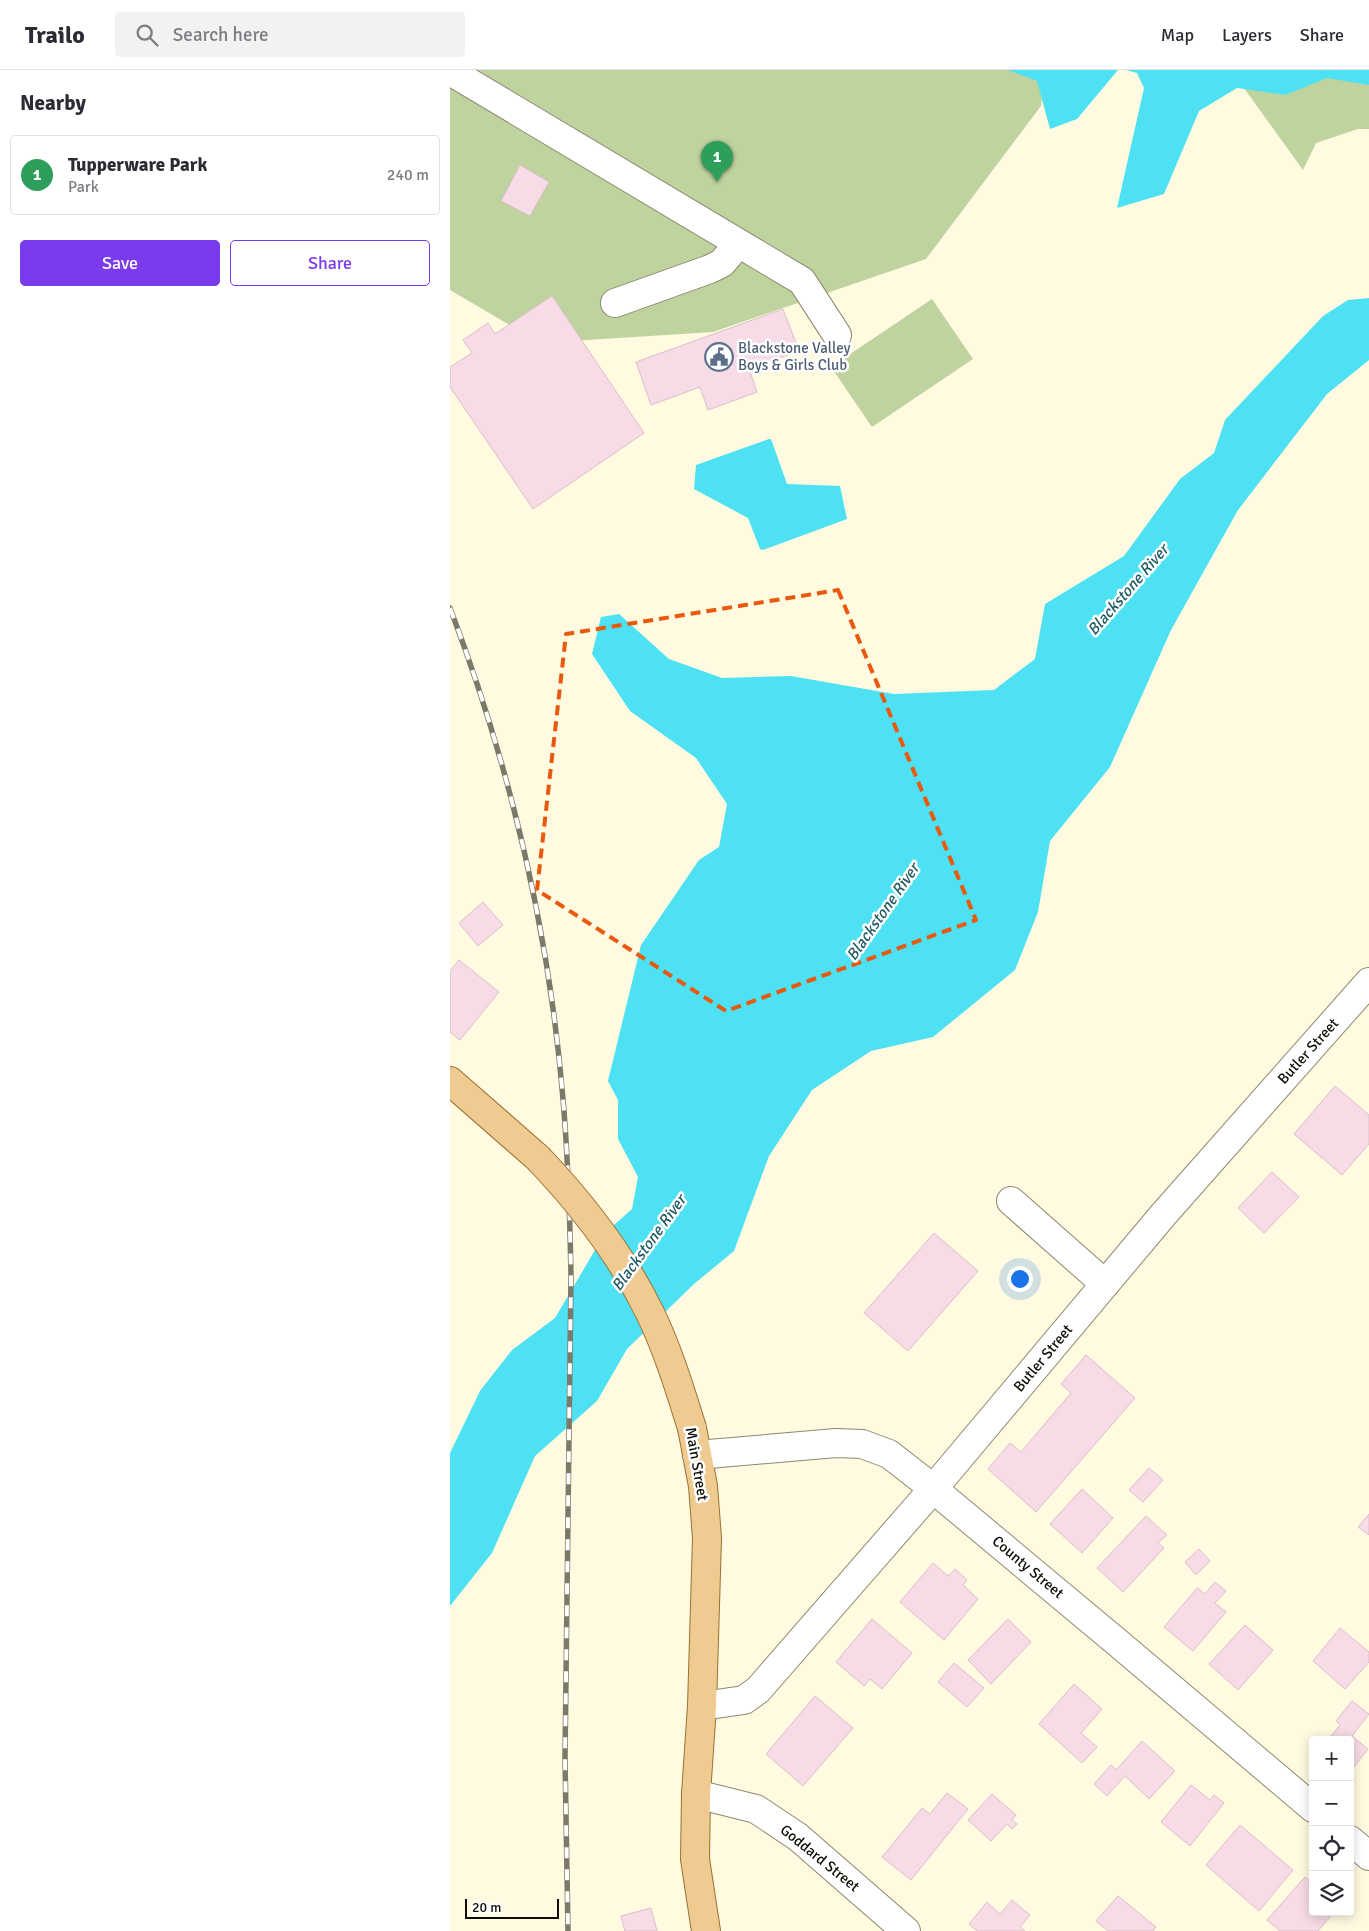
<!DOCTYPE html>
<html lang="en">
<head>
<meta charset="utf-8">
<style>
  body { margin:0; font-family:Signika,sans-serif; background:#f2f2f3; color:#2b2b33 }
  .controls { position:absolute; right:15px; bottom:15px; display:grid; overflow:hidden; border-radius:5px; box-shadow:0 2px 12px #0003 }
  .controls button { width:45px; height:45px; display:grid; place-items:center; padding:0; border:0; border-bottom:1px solid #e1e1e2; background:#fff; color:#2b2b33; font:25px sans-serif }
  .scale { position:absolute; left:15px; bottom:12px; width:94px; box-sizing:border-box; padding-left:5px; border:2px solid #0d0c04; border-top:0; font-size:14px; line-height:18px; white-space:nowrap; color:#0d0c04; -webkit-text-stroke:4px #fff; paint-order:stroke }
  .you { position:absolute; left:569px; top:1208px; width:18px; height:18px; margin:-12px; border:4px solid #fff; border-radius:50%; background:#1a73e8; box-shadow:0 0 0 8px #1a73e833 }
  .badge { display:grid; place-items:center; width:32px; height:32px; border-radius:50%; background:#7c3aed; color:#fff; font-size:16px; font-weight:700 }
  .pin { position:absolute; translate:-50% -41px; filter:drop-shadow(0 1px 2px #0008) }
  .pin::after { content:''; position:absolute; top:26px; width:18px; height:15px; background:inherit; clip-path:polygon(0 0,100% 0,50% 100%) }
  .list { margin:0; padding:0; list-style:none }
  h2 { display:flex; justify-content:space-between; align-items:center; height:65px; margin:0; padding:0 20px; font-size:21px }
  h2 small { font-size:16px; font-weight:400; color:#7c7c81 }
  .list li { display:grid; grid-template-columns:32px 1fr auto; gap:15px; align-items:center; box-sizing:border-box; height:80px; margin:0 10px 10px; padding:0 10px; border:1px solid #e1e1e2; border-radius:5px }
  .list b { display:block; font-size:19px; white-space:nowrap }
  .list p { margin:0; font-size:16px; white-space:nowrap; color:#7c7c81 }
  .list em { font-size:16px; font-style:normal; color:#7c7c81 }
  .actions { display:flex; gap:10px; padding:15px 20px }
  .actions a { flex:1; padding:11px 0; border:1px solid #7c3aed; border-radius:5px; text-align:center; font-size:18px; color:#7c3aed }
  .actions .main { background:#7c3aed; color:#fff }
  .icon { flex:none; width:28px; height:28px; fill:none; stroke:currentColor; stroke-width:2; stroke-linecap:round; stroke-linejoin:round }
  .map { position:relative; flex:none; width:919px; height:1861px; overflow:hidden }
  header { display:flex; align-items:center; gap:30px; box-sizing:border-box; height:70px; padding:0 25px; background:#fff; border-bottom:1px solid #e1e1e2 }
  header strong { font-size:24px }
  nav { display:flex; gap:28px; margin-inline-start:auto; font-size:18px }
  .search { width:350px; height:45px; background:#f2f2f3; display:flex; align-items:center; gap:12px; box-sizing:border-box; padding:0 18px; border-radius:5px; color:#7c7c81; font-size:19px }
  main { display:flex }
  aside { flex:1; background:#fff }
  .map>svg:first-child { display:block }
  .green { fill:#bfd39e }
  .water { fill:#4ee1f3 }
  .building { fill:#f7dbe7; stroke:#dabfcb }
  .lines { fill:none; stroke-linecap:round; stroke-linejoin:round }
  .minor-casing { stroke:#8d8870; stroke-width:30 }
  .major-casing { stroke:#997131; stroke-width:30 }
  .minor { stroke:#fff; stroke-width:28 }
  .major { stroke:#efcb92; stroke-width:28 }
  .rail-casing { stroke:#7b7968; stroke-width:5.5 }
  .rail { stroke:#fff; stroke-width:4; stroke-dasharray:11; stroke-linecap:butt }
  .major-bridge-casing { stroke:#997131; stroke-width:30; stroke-linecap:butt }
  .major-bridge { stroke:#efcb92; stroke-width:28 }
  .marked { fill:none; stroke:#e8590c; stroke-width:4; stroke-dasharray:10 6; stroke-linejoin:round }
  .labels { text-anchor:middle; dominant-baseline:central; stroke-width:5; stroke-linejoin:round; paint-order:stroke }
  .service-label { font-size:15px; fill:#4e5e75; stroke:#fff; text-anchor:start }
  .street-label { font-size:15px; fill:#0d0c04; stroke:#fff }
  .water-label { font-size:16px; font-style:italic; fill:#1e5a62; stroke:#fff }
</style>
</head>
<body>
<header>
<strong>Trailo</strong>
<div class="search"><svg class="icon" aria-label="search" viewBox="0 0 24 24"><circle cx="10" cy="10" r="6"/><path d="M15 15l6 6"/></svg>Search here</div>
<nav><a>Map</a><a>Layers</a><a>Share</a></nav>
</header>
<main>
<aside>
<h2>Nearby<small></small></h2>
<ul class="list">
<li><span class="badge" style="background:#2e9e5b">1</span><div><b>Tupperware Park</b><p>Park</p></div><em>240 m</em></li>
</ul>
<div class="actions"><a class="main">Save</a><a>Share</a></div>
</aside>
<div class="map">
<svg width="919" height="1861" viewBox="0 0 919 1861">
  <rect width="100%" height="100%" fill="#fffae0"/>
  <g class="green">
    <polygon points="0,0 595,0 591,36 476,189 263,262 90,273 0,220"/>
    <polygon points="781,0 919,0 919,59 908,59 866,73 853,100"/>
    <polygon points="482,229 523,289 422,357 381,297"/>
  </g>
  <g class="water">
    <polygon points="558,0 668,0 627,49 600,59 587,11"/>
    <polygon points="676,0 919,0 919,15 877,8 835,25 787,18 749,41 714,124 667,138 694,18 687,3"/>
    <polygon points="919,228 919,290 877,324 788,440 721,560 660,697 600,771 588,842 565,900 483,967 421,981 362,1020 319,1086 284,1181 244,1214 177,1279 147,1331 85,1386 42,1483 0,1536 0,1383 30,1321 62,1280 105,1248 155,1163 182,1139 188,1107 168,1069 168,1030 158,1011 191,875 249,790 269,777 277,734 246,688 180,641 142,584 151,547 169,544 219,589 272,608 341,606 444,624 544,620 585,589 595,534 674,486 730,409 764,383 775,350 873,246 898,230"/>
    <polygon points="319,369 321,369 337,414 390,416 397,449 313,480 310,479 298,448 244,419 246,395"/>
  </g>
  <g class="building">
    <polygon points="70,95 99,112 80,146 51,131"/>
    <polygon points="102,226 194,363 83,439 0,317 0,297 22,283 13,270 38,253 45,264"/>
    <polygon points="333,239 349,281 299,299 307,322 258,340 250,317 201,335 186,292"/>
    <polygon points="33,832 53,855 28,876 9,853"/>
    <polygon points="9,890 49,922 10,970 0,962 0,901"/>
    <polygon points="885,1016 919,1045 919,1074 892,1105 844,1064"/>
    <polygon points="822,1102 849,1127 814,1163 788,1138"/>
    <polygon points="484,1163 528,1201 458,1281 414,1243"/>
    <polygon points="636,1285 685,1328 586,1442 538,1399 560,1373 571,1382 621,1323 611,1314"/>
    <polygon points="699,1398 713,1410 693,1432 679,1420"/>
    <polygon points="632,1419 663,1448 632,1483 600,1454"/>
    <polygon points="919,1444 919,1465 908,1457"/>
    <polygon points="696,1446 717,1465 708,1473 714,1478 673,1522 647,1498"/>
    <polygon points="749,1479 760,1491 746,1505 735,1492"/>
    <polygon points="483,1493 498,1506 505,1499 517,1510 513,1515 528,1529 494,1570 450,1532"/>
    <polygon points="765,1512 776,1521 765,1533 776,1542 743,1581 714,1557 747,1518 755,1524"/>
    <polygon points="422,1549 462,1583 432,1619 420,1609 414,1616 386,1592"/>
    <polygon points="558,1549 581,1572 541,1614 518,1590"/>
    <polygon points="795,1555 823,1580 788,1620 759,1594"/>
    <polygon points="890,1558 919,1582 919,1592 895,1619 863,1591"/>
    <polygon points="504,1593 534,1618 517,1637 488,1612"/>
    <polygon points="624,1614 652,1639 631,1663 647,1677 632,1693 589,1654"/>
    <polygon points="365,1626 403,1658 353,1716 316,1684"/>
    <polygon points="902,1631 919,1644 902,1666 918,1679 900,1702 900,1670 878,1670 890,1655 886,1651"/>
    <polygon points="692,1671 725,1701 699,1729 675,1706 657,1726 644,1714 661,1695 666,1700"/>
    <polygon points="741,1715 760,1730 764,1725 774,1733 740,1776 711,1752"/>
    <polygon points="497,1723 518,1739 461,1810 432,1787 472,1738 480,1744"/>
    <polygon points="542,1724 566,1745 562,1750 567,1754 562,1759 557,1754 541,1771 518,1750"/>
    <polygon points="790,1755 843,1800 809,1841 756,1795"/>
    <polygon points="855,1807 863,1813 863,1842 884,1842 868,1861 830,1861 817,1850"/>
    <polygon points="668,1826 706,1857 703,1861 658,1861 646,1851"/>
    <polygon points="562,1830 580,1845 570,1857 575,1861 527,1861 519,1854 537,1832 550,1844"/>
    <polygon points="201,1838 207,1861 175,1861 171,1846"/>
  </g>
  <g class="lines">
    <defs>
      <g id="minor">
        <polyline points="0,1 352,211 387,265"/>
        <polyline points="165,233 260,199 272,193 288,174"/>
        <polyline points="561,1131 655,1214"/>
        <polyline points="247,1385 386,1373 412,1374 439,1384 475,1412 668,1573 863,1738"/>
        <polyline points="252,1636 294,1630 308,1620 483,1419 713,1145 919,912"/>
        <polyline points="246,1724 306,1739 348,1767 456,1861"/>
        <polyline points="900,1770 919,1786"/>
      </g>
      <g id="major">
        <polyline points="0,1011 88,1088"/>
        <polyline points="242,1358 253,1416 257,1468 252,1636 246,1724 245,1789 256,1861"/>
      </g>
    </defs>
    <use href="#minor" class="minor-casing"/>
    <use href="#major" class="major-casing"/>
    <use href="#minor" class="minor"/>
    <use href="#major" class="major"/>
    <defs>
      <path id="rail" d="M0 538C60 696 99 861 113 1029 118 1088 120 1148 121 1207L115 1688 118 1861"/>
    </defs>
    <use href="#rail" class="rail-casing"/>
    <use href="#rail" class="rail"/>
    <defs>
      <path id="major-bridge" d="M88 1088C132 1134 172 1186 200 1243 218 1280 230 1320 242 1358"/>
    </defs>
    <use href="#major-bridge" class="major-bridge-casing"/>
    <use href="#major-bridge" class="major-bridge"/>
  </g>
  <path class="marked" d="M388 520 526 850 276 941 87 820 116 564Z"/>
  <defs>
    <symbol id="civic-ring" viewBox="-11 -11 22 22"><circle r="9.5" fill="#fff" stroke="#5c6f8a" stroke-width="1.5"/><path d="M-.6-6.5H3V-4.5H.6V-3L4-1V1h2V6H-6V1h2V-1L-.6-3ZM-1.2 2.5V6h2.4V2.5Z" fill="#5c6f8a"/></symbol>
  </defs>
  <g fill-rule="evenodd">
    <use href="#civic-ring" x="253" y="271" width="32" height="32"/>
  </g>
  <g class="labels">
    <g class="service-label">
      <text x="288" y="278">Blackstone Valley<tspan x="288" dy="17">Boys &amp; Girls Club</tspan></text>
    </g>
    <g class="street-label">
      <text transform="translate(858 981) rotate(-48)">Butler Street</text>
      <text transform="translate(593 1288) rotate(-50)">Butler Street</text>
      <text transform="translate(247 1394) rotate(80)">Main Street</text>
      <text transform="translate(578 1497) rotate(40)">County Street</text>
      <text transform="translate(370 1788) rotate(39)">Goddard Street</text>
    </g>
    <g class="water-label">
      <text transform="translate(678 520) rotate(-49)">Blackstone River</text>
      <text transform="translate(433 842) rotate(-55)">Blackstone River</text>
      <text transform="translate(199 1173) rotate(-54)">Blackstone River</text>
    </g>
  </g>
</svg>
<div class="controls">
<button>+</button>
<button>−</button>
<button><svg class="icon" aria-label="locate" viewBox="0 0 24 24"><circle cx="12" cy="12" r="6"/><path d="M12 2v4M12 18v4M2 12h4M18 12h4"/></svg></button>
<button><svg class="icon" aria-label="layers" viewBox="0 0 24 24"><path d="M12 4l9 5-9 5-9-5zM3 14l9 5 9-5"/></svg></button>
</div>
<div class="scale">20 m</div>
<div class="you"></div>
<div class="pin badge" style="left:267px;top:112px;background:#2e9e5b">1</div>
</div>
</main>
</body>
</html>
